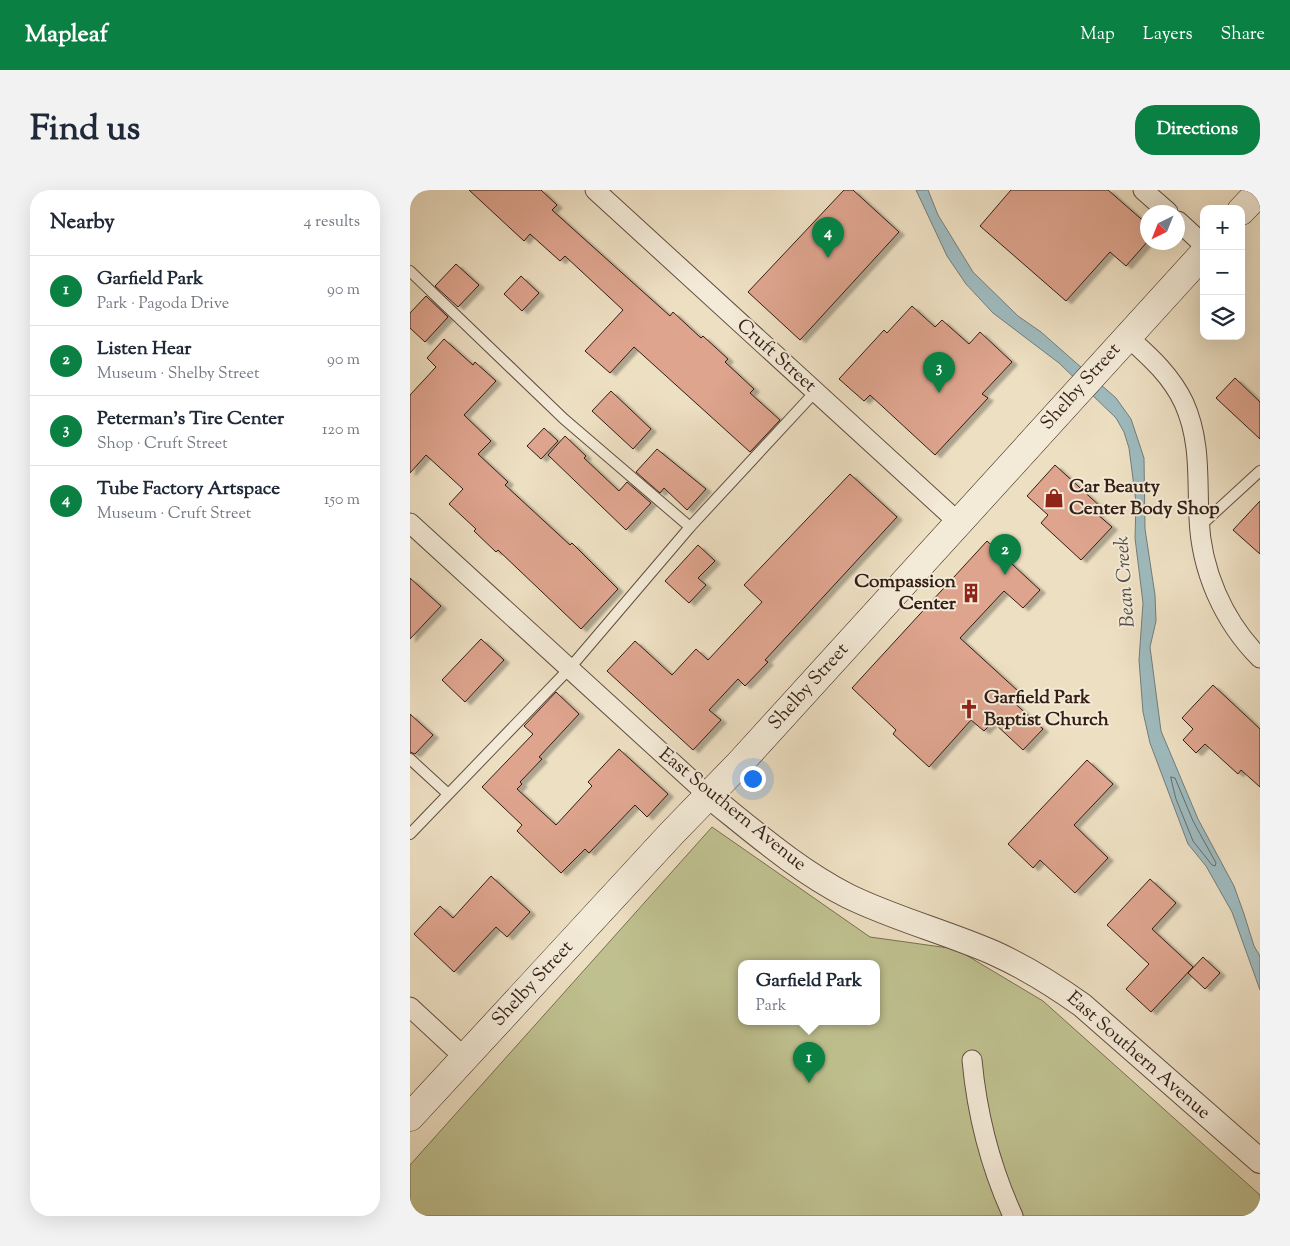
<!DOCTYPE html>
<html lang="en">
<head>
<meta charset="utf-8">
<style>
  body { margin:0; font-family:"Sorts Mill Goudy",serif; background:#f2f2f3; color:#1f2937 }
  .controls { position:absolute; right:15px; top:15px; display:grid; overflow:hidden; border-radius:10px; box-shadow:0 5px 20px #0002 }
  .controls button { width:45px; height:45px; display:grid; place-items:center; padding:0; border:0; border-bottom:1px solid #e0e1e3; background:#fff; color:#1f2937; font:25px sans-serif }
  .compass { position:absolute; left:730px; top:15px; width:45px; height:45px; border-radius:50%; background:#fff; box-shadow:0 5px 20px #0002; rotate:223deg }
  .you { position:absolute; left:342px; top:588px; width:18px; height:18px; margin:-12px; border:4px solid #fff; border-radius:50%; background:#1a73e8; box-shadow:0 0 0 8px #1a73e833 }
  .badge { display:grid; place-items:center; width:32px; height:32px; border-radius:50%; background:#0b8043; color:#fff; font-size:16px; font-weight:700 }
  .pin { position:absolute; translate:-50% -41px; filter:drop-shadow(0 1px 2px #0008) }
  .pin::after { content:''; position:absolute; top:26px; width:18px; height:15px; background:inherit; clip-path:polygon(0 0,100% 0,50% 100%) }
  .popup { position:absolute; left:328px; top:770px; width:142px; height:65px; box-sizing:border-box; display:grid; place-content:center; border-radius:10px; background:#fff; filter:drop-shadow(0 1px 4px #0005); font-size:16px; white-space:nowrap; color:#747a83 }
  .popup b { font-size:19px; color:#1f2937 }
  .popup::after { content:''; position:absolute; left:50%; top:100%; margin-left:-10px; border:10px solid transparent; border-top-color:#fff }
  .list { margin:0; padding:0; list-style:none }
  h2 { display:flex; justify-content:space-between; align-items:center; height:65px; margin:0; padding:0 20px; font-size:21px }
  h2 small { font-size:16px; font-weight:400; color:#747a83 }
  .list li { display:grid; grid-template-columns:32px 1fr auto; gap:15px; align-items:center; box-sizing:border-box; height:70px; padding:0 20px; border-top:1px solid #e0e1e3 }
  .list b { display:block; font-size:19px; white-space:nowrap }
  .list p { margin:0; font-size:16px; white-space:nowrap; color:#747a83 }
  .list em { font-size:16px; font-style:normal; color:#747a83 }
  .icon { flex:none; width:28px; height:28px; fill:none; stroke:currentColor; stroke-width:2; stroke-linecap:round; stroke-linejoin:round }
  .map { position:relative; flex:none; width:850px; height:1026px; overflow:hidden; border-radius:20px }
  header { display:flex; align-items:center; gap:30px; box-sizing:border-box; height:70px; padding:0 25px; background:#0b8043; color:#fff }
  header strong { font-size:24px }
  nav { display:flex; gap:28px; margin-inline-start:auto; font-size:18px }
  .intro { display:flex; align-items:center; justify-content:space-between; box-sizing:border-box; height:120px; padding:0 30px }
  h1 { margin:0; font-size:35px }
  .button { padding:12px 22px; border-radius:20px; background:#0b8043; color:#fff; font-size:18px; font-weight:700 }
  main { display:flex; gap:30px; padding:0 30px }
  aside { flex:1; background:#fff; border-radius:20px; box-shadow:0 5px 20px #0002 }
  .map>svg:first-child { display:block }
  .green { fill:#bfc08f; stroke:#796f52; fill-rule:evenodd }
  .water { fill:#9ebabe; stroke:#737c7b }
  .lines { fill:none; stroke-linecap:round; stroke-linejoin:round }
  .shore { stroke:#686c6a; stroke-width:1 }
  .building { fill:#dea48e; stroke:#331e16; filter:url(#shadow) }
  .service-casing { stroke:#624e41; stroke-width:12 }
  .minor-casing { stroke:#624e41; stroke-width:21 }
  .tertiary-casing { stroke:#624e41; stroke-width:26 }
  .secondary-casing { stroke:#331e16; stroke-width:29 }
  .service { stroke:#f3ead7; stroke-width:10 }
  .minor { stroke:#f3ead7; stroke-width:19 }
  .tertiary { stroke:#f3ead7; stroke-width:24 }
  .secondary { stroke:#f3ead7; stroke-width:28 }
  .labels { text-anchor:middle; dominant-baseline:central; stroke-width:4; stroke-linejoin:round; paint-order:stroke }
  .street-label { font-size:19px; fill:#331e16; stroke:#f3ead7 }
  .poi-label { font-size:19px; font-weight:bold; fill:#331e16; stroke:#f3ead7; text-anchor:start }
  .water-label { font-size:20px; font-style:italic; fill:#534d48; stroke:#f3ead7 }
</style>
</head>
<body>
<header>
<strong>Mapleaf</strong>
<nav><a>Map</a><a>Layers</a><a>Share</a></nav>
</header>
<div class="intro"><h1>Find us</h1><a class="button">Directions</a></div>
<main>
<aside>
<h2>Nearby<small>4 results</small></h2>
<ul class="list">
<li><span class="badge">1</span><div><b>Garfield Park</b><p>Park · Pagoda Drive</p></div><em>90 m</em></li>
<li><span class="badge">2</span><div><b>Listen Hear</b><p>Museum · Shelby Street</p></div><em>90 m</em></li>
<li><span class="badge">3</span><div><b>Peterman's Tire Center</b><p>Shop · Cruft Street</p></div><em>120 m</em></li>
<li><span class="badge">4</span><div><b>Tube Factory Artspace</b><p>Museum · Cruft Street</p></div><em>150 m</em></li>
</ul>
</aside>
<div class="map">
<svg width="850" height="1026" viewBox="0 0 850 1026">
  <defs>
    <filter id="shadow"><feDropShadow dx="5.5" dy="3" stdDeviation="1" flood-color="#0004"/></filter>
  </defs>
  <rect width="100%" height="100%" fill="#eddfc2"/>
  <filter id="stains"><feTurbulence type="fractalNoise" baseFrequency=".004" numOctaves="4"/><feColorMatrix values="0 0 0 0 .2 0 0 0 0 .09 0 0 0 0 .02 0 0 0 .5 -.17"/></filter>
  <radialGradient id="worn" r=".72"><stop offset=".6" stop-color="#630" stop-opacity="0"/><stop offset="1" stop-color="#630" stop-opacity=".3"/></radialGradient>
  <path class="green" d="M302 637 460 747 546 759 633 811 850 1005V1026H0V975ZM332 774H466V832H332Z"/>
  <polygon class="water" points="506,0 518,0 528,25 563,82 608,126 631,142 706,208 721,229 734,268 735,339 745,405 746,431 740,457 751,541 788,629 824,696 834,724 844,756 850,766 850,800 822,722 796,676 778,654 740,553 733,522 729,470 733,413 725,348 726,312 719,258 714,242 706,228 649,173 583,123 556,94 537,66"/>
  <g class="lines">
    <polygon class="shore" points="761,587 765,588 783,631 806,673 805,676 802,675 783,651 766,609"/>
  </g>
  <g class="building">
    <polygon points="59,0 131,0 147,15 142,20 231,100 260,126 263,122 291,148 293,146 318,169 315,172 344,199 340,203 370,230 340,262 224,157 200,183 175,161 213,120 155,66 150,71 120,44 114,51"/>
    <polygon points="434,0 443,0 489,42 390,150 338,102"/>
    <polygon points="601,0 698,0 738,35 738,51 716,76 700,62 656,111 570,36"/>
    <polygon points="46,74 69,95 48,117 25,96"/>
    <polygon points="111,86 129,103 112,121 94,104"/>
    <polygon points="16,106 38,127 15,152 0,138 0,123"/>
    <polygon points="502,116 525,137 532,130 559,154 570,142 602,172 572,204 578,208 525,265 460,205 454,211 429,189 474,140 477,143"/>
    <polygon points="34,149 63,175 65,172 86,191 54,225 81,251 68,264 98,292 95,295 160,355 162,353 208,399 171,439 88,360 86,362 64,341 66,339 39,314 53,299 16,265 0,283 0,205 26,177 17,168"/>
    <polygon points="825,188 850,212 850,249 806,208"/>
    <polygon points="201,201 241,239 223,259 182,221"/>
    <polygon points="134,238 148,251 131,269 117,256"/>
    <polygon points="155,246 176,266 174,268 209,301 217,292 241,313 216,340 138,265"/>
    <polygon points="247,259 296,299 277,320 254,298 250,303 226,282"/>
    <polygon points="645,275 692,318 687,324 702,337 671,370 631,333 638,325 617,306"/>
    <polygon points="440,284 487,327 355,470 358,472 335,496 328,489 299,520 311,530 283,560 197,481 225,451 262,485 286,459 298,470 352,412 334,395"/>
    <polygon points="850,311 850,364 823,340"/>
    <polygon points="577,351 630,400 613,418 594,401 550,448 608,501 600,509 633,539 613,560 583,532 574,541 561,530 519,577 483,544 486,540 442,498"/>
    <polygon points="288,355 305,371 288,388 296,395 279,413 255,391"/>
    <polygon points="0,388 31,416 0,449"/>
    <polygon points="71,449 94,470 55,512 32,490"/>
    <polygon points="803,495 850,539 850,597 831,580 828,584 795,554 786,563 773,550 783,539 772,528"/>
    <polygon points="146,502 169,524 129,567 132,569 110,592 112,594 107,599 146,635 182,596 178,592 209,559 258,604 237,627 225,615 179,663 175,659 151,683 107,641 112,635 72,597 123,544 114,536"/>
    <polygon points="0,524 23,545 5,564 0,562"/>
    <polygon points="677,570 703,594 664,635 698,668 665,703 630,670 623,678 598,654"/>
    <polygon points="81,686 120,722 97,747 86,737 44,782 4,744 30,716 43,728"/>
    <polygon points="740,689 766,713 742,739 783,777 741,822 716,799 739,774 697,735"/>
    <polygon points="793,767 810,783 795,799 778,783"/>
  </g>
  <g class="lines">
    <defs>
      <g id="service">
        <polyline points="0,81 154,229 280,337"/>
        <polyline points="789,337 850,281"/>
        <polyline points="0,569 37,603"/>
        <polyline points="0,644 159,479 280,337 405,202"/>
      </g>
      <g id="minor">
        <polyline points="185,0 548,332"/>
        <polyline points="733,0 758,22"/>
        <polyline points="768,31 794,55"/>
        <path d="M718 147C739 166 761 185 774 213 791 251 787 288 789 328 791 380 813 431 850 468"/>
        <polyline points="0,333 299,606"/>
        <polyline points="0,817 55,868"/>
        <path d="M562 870C567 924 580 976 603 1026"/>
      </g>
      <path id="tertiary" d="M299 606C343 641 387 680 438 706 485 729 536 742 584 763 615 777 644 795 672 815L850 971"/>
      <g id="secondary">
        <polyline points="831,21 850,1"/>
        <polyline points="0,927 262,643 330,573 794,63"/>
      </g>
    </defs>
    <use href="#service" class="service-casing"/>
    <use href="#minor" class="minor-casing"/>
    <use href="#tertiary" class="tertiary-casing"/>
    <use href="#secondary" class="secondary-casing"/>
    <use href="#service" class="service"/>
    <use href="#minor" class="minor"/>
    <use href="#tertiary" class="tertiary"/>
    <use href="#secondary" class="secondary"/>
  </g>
  <defs>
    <symbol id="shop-bare" viewBox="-9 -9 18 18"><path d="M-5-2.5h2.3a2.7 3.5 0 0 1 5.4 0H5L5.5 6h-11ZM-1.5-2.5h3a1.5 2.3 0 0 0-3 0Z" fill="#8f2418" stroke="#f3ead7" stroke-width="2.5" paint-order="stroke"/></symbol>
    <symbol id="building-bare" viewBox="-9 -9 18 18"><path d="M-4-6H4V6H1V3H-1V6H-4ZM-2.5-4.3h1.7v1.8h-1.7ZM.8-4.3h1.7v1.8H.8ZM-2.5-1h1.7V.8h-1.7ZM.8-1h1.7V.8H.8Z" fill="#8f2418" stroke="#f3ead7" stroke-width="2.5" paint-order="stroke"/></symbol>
    <symbol id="church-bare" viewBox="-9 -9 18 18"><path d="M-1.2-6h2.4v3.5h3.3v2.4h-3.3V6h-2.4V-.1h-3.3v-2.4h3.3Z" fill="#8f2418" stroke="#f3ead7" stroke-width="2.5" paint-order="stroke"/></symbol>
  </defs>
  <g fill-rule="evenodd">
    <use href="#shop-bare" x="630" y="294" width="28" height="28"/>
    <use href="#building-bare" x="547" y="389" width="28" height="28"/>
    <use href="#church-bare" x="545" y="505" width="28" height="28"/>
  </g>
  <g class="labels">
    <g class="street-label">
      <text transform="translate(366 166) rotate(42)">Cruft Street</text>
      <text transform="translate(671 197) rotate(-48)">Shelby Street</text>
      <text transform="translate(399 497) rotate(-48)">Shelby Street</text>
      <text transform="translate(322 620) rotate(39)">East Southern Avenue</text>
      <text transform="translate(123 794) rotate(-47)">Shelby Street</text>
      <text transform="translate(728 866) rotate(41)">East Southern Avenue</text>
    </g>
    <g class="poi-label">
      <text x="659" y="297">Car Beauty<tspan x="659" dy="22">Center Body Shop</tspan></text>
      <text x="546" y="392" text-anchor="end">Compassion<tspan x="546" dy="22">Center</tspan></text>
      <text x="574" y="508">Garfield Park<tspan x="574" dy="22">Baptist Church</tspan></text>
    </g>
    <g class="water-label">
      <text transform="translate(716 392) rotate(-94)">Bean Creek</text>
    </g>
  </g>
  <rect width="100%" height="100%" filter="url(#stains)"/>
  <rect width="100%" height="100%" fill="url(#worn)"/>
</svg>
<div class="controls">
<button>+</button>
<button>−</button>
<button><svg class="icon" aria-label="layers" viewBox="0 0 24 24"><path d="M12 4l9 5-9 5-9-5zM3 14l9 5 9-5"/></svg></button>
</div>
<svg class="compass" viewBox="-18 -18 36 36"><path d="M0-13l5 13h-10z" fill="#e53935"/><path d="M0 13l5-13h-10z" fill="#747a83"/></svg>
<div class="you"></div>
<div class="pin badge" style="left:399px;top:893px">1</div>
<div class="popup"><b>Garfield Park</b>Park</div>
<div class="pin badge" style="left:595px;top:385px">2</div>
<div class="pin badge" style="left:529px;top:203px">3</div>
<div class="pin badge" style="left:418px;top:68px">4</div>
</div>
</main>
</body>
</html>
